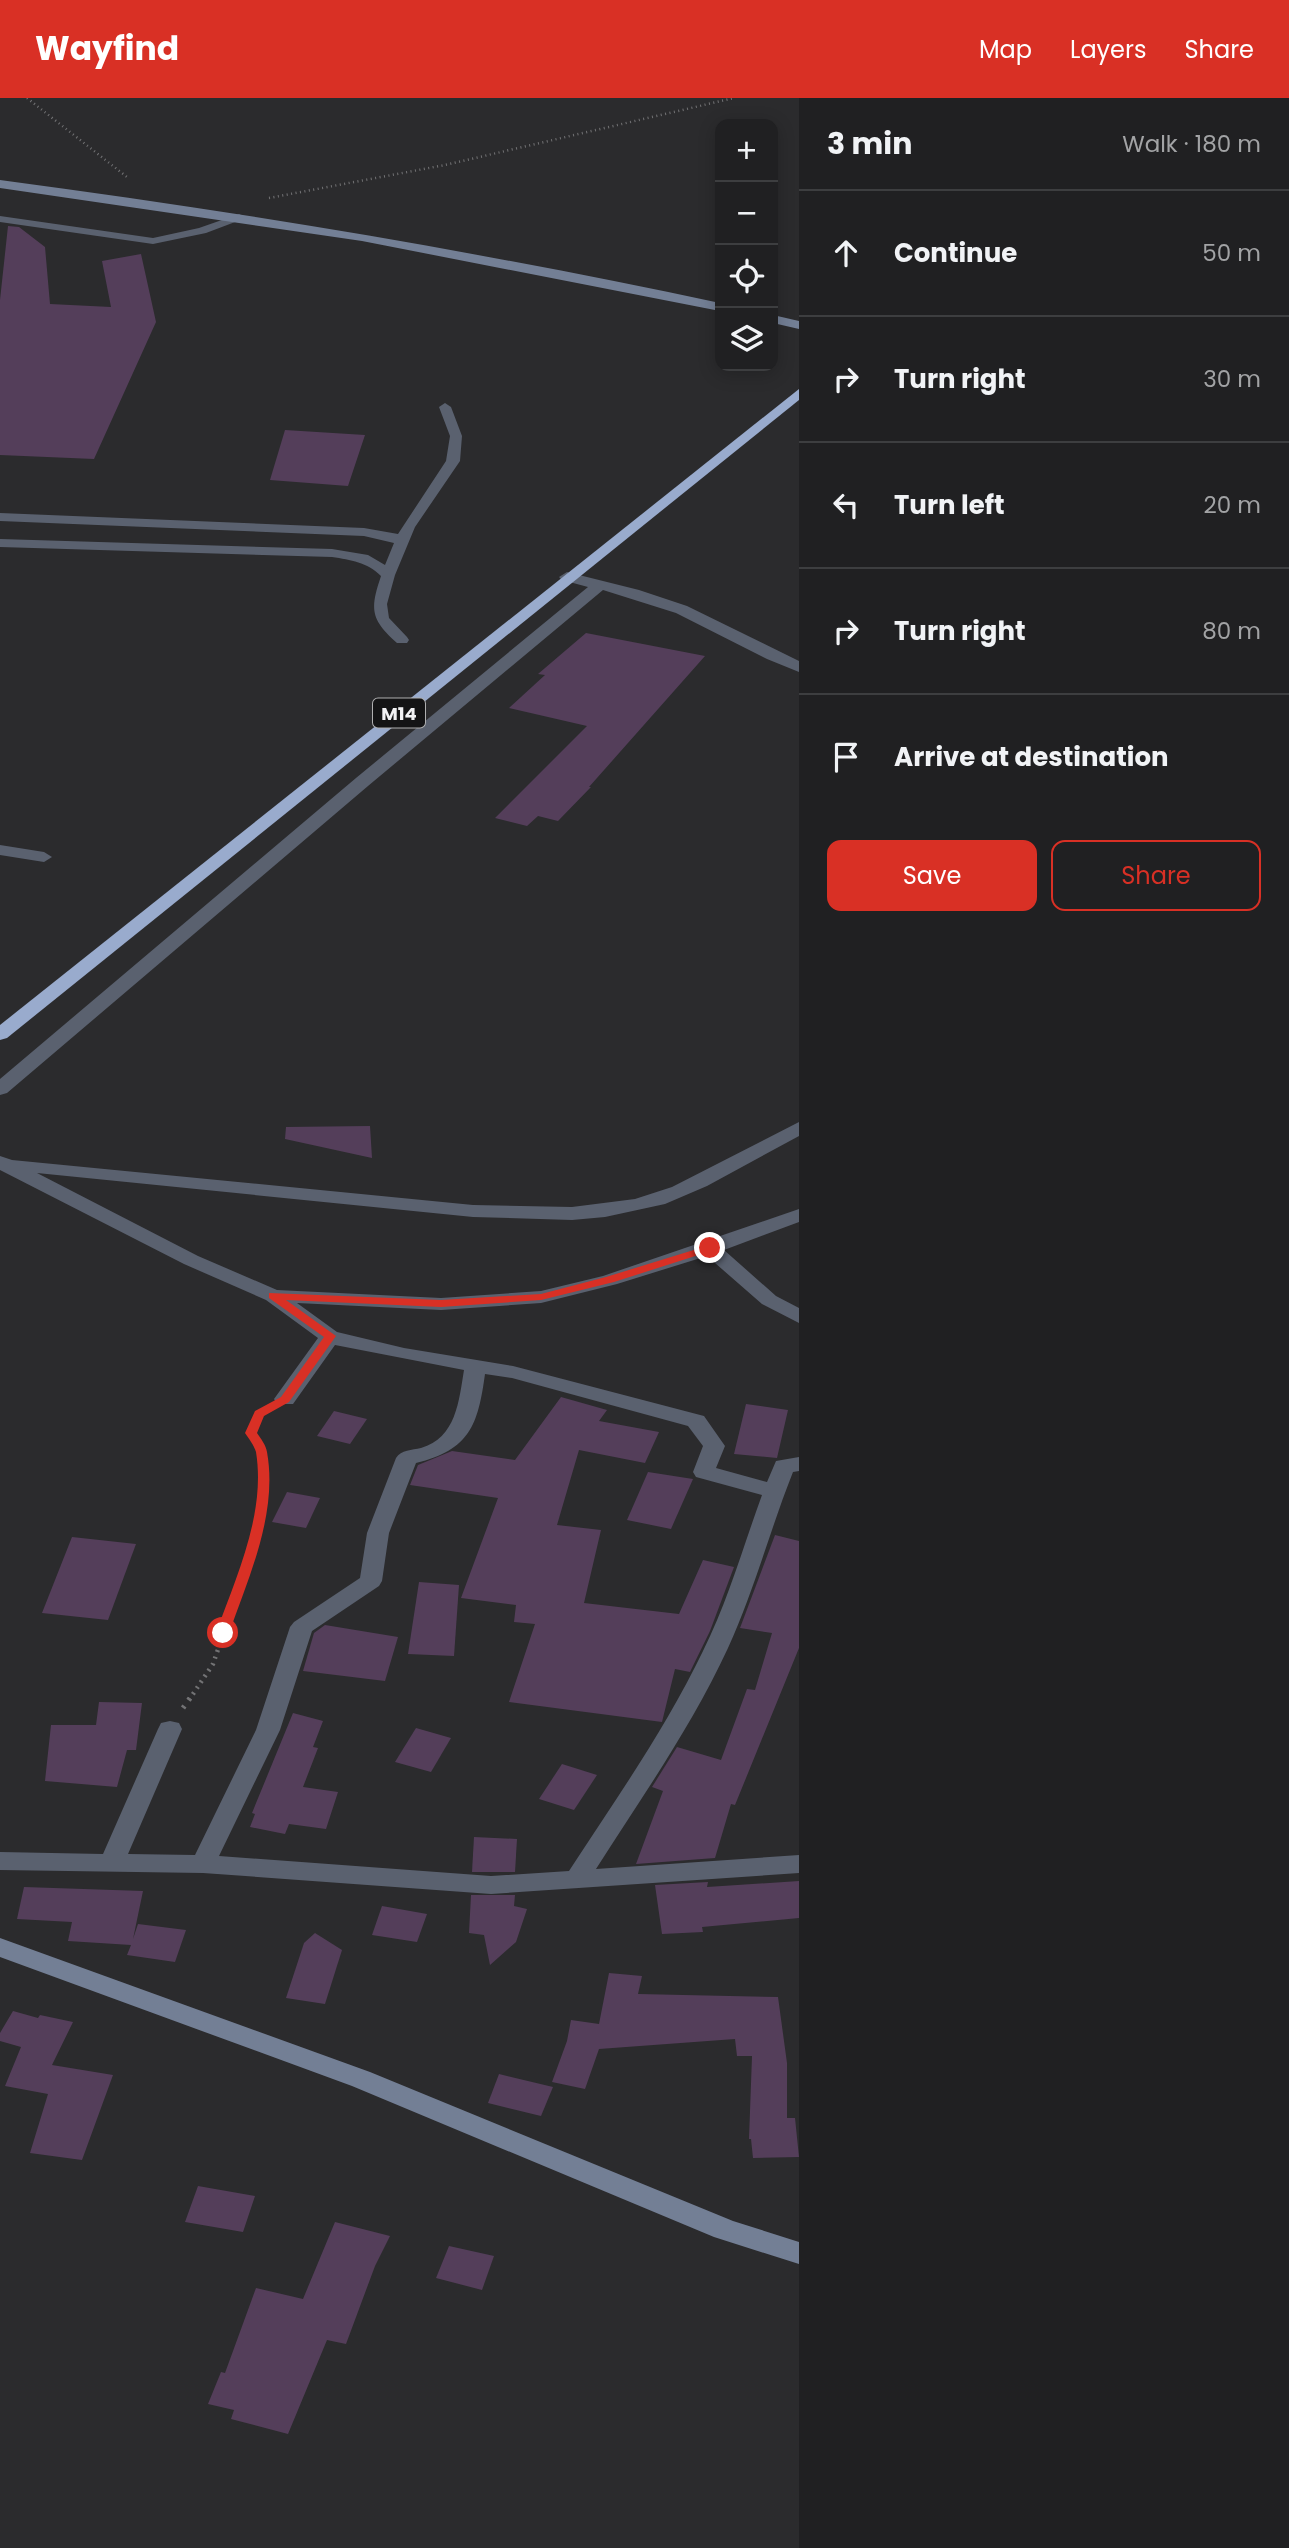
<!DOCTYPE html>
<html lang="en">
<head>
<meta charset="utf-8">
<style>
  body { margin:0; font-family:Poppins,sans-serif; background:#28282a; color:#f1f3f6 }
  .controls { position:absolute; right:21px; top:21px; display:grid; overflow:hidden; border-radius:14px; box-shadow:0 4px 18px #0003 }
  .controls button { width:63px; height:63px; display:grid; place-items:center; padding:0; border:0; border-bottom:2px solid #3d3e40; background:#202022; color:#f1f3f6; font:35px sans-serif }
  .stop { position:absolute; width:21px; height:21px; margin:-16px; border:5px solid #d93025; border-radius:50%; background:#fff }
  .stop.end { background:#d93025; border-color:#fff; box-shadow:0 2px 7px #0008 }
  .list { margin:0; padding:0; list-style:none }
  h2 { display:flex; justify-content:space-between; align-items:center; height:91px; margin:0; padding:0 28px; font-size:30px }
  h2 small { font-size:23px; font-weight:400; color:#a2a3a5 }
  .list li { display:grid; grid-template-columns:46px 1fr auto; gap:21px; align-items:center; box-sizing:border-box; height:126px; padding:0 28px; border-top:2px solid #3d3e40 }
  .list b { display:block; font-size:26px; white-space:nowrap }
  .list em { font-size:23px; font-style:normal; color:#a2a3a5 }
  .actions { display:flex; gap:14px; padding:21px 28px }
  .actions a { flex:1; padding:16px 0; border:2px solid #d93025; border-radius:14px; text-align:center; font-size:24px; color:#d93025 }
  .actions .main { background:#d93025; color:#fff }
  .icon { flex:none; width:38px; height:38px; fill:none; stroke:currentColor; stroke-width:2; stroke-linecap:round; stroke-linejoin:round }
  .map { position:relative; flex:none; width:799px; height:2450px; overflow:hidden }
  header { display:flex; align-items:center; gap:42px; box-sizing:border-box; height:98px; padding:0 35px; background:#d93025; color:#fff }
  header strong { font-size:33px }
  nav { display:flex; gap:38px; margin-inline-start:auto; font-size:24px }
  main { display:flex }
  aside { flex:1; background:#202022 }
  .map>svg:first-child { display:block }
  .building { fill:#543e5a }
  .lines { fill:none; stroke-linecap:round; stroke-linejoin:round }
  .path-far2 { stroke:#737375; stroke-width:2.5; stroke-dasharray:1 3.5; stroke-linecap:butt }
  .path-far1 { stroke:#737375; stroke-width:4.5; stroke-dasharray:2 5; stroke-linecap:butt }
  .path { stroke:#737375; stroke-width:5; stroke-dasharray:2.5 7; stroke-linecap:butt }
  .lane { fill:#5a616f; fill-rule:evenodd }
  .street { fill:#5a616f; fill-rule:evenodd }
  .secondary { fill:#737f95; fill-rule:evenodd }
  .highway { fill:#99abcd; fill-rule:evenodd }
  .route { fill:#d93025 }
  .labels { text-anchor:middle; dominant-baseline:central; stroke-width:7; stroke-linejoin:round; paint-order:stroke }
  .shield { fill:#141415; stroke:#afafb0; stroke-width:2 }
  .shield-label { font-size:18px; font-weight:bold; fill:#f1f1f3 }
</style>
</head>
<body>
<header>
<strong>Wayfind</strong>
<nav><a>Map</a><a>Layers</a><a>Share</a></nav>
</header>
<main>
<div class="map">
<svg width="799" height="2450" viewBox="0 0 799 2450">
  <rect width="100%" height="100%" fill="#2b2b2d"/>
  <g class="building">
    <polygon points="8,128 19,129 45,149 50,206 111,209 102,163 141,156 156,224 94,361 0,357 0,202"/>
    <polygon points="285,332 365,337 348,388 270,382"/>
    <polygon points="586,535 705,558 589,689 591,689 558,723 538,718 527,728 495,720 587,628 509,610 545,577 538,576"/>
    <polygon points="370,1028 372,1060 285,1041 286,1029"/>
    <polygon points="561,1299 607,1312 599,1323 659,1334 645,1365 579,1352 557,1427 601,1432 584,1505 679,1516 703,1462 734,1469 710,1533 690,1574 675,1571 662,1624 509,1604 535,1526 514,1524 516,1507 461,1500 498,1400 410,1387 418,1367 452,1353 515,1362"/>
    <polygon points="746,1306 788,1312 777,1360 734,1356"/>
    <polygon points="334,1313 367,1321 350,1346 317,1338"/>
    <polygon points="648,1374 693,1381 671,1431 627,1422"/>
    <polygon points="287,1394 320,1400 306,1430 272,1424"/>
    <polygon points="775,1437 799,1443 799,1550 735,1707 731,1706 715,1760 636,1766 663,1693 652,1689 677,1649 721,1662 747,1591 755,1592 772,1535 740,1530"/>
    <polygon points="72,1439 136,1446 108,1522 42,1515"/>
    <polygon points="419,1484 459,1487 454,1558 408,1556"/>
    <polygon points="325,1527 398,1539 385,1583 303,1573 314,1535"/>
    <polygon points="99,1604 142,1605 136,1652 127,1652 117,1689 45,1683 51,1627 96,1627"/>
    <polygon points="293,1615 323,1623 313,1649 318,1650 303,1689 338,1694 326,1731 289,1726 285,1736 250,1729 255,1716 252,1715"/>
    <polygon points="416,1630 451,1640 431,1674 395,1664"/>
    <polygon points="562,1666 597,1677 574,1712 539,1701"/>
    <polygon points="474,1739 517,1741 515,1774 472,1774"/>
    <polygon points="799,1783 799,1820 702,1829 703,1834 662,1836 655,1787 708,1784 707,1789"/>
    <polygon points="24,1789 143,1793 133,1841 138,1826 186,1832 175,1864 127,1857 131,1847 68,1843 72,1824 17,1821"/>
    <polygon points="471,1797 515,1797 514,1808 527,1811 516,1844 490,1867 484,1837 469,1835"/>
    <polygon points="382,1808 427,1816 417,1844 372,1837"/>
    <polygon points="315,1835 342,1852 325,1906 286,1900 304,1845"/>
    <polygon points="609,1875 642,1878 638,1896 778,1899 787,1965 787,2020 795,2020 799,2059 753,2060 751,2041 749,2041 752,1958 737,1958 735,1941 599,1951 585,1991 552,1984 567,1943 571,1922 599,1926"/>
    <polygon points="13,1913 38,1920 40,1917 73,1924 52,1967 113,1977 82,2062 30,2055 48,1996 5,1988 21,1949 0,1943 0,1935"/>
    <polygon points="499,1976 553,1989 541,2018 488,2005"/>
    <polygon points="198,2088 255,2098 243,2134 185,2124"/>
    <polygon points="335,2124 390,2138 375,2168 346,2246 327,2242 288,2336 231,2321 234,2312 208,2306 221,2274 225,2275 256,2190 303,2201"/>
    <polygon points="449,2148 494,2158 482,2192 436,2180"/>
  </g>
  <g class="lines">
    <g class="path-far2">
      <polyline points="27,0 127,79"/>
      <polyline points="269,100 445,67 734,0"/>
    </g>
    <polyline class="path-far1" points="189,1602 213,1566 253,1450 262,1398 261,1352 251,1335 260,1315"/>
    <polyline class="path" points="183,1610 190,1600"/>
    <g class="lane">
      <polygon points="239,116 245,119 243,121 206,135 153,146 0,124 0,118 153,140 199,130"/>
      <path d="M445 305 451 309 462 338 460 363 415 429 395 477 387 506 389 520 407 539 409 542 407 545H397C370 521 370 511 381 478 367 464 351 462 332 459L0 449V441L332 451 368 457 385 467 394 445 364 438 0 423V415L364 430 398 436 446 363 450 338 439 309Z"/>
      <polygon points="0,747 44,754 52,759 44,764 0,757"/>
    </g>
    <g class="street">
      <polygon points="567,474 639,492 687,508 799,563 799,574 767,561 676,515 603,492 368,688 7,995 0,997 0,981 356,680 588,489 562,482 559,479"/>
      <path d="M799 1024V1038L707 1088 665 1106 605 1119 572 1122 473 1119 37 1075 198 1158 277 1192 441 1200 541 1193 603 1178 799 1111V1124L724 1152 776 1198 799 1210V1225L762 1206 707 1158 617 1186 541 1205 441 1212 297 1205 337 1234 404 1250 513 1268 704 1318 725 1348 716 1370 767 1384 776 1363 799 1359V1373L793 1374C770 1432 754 1493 728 1550 692 1628 642 1699 596 1771L799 1757V1775L491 1796 203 1775 0 1772V1754L103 1756 158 1631 161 1625 170 1623 179 1625 182 1631 128 1756 195 1757 256 1632 290 1529 294 1524 360 1480 367 1435 396 1360C401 1352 412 1352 421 1350 456 1340 459 1303 464 1272L335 1247 293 1306H277L274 1301 318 1240 266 1202 184 1166 0 1072V1058L12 1062 473 1107 572 1109 635 1101 672 1089ZM485 1276 512 1280 688 1328 703 1348 693 1374 696 1379 762 1397C743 1449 728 1503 703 1553 666 1630 616 1701 569 1773L491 1778 219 1758 280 1632 312 1533 379 1488 382 1483 389 1435 416 1365C470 1352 478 1327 485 1276Z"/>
    </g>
    <g class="secondary">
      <path d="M0 82C242 114 481 154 720 205V213L362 143 0 90Z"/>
      <polygon points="773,217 799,223 799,231 773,225"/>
      <polygon points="0,1840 370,1974 733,2123 799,2144 799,2166 714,2139 352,1988 0,1859"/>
    </g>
    <polygon class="highway" points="799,291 799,302 7,940 0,942 0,927"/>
  </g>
  <path class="route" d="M710 1147 716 1150 714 1152 614 1184 541 1202 441 1209 286 1202 336 1238 289 1304 264 1318 257 1335C261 1341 266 1347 267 1354 278 1415 249 1479 229 1535L227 1538H218L216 1535C236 1479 266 1416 256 1354 254 1347 249 1341 245 1335L255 1313 281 1299 324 1239 269 1200V1195L441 1202 541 1196 606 1179Z"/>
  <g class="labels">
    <rect class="shield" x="373" y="600.5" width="52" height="29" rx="5"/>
    <g class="shield-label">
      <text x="399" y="615">M14</text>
    </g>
  </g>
</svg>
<div class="controls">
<button>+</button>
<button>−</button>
<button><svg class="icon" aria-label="locate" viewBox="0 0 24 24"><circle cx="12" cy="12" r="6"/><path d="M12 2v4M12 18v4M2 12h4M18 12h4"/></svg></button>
<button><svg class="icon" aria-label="layers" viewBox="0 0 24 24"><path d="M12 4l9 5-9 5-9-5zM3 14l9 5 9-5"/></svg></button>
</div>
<div class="stop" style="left:223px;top:1535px"></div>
<div class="stop end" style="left:710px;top:1150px"></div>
</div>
<aside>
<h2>3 min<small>Walk · 180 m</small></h2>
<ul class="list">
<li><svg class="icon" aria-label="ahead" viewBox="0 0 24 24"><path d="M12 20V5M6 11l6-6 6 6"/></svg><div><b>Continue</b></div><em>50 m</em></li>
<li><svg class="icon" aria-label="right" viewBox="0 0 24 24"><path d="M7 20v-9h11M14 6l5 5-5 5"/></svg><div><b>Turn right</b></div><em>30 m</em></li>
<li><svg class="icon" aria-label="left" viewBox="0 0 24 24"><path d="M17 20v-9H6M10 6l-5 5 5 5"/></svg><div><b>Turn left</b></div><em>20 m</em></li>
<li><svg class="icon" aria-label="right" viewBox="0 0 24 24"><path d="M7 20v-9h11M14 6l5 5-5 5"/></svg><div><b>Turn right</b></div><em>80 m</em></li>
<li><svg class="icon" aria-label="arrive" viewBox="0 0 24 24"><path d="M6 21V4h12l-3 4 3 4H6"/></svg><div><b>Arrive at destination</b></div></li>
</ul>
<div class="actions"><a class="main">Save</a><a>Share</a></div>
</aside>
</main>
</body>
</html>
